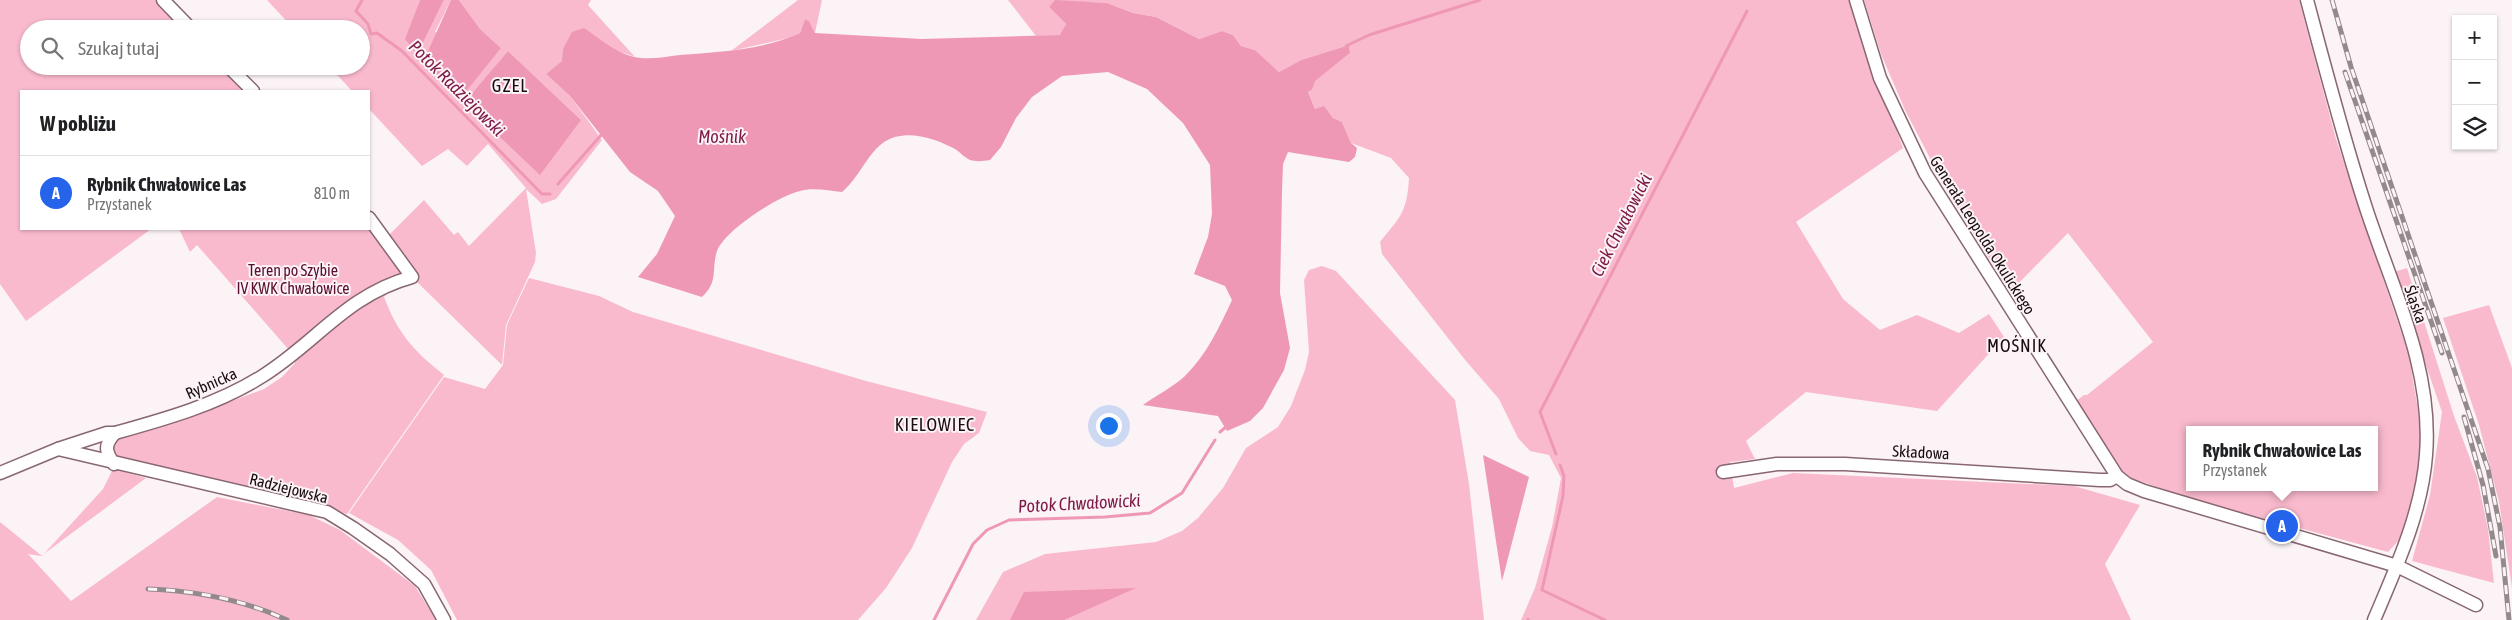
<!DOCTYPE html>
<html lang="pl">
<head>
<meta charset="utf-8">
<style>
  body { margin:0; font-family:"Asap Condensed",sans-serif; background:#f6f6f6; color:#202124 }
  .controls { position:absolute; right:15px; top:15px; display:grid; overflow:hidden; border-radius:0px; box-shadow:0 1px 4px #0004 }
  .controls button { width:45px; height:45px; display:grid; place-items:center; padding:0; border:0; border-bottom:1px solid #e0e0e0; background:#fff; color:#202124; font:25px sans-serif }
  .you { position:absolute; left:1108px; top:425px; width:18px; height:18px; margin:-12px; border:4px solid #fff; border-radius:50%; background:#1a73e8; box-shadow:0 0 0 8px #1a73e833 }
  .badge { display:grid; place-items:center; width:32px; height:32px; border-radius:50%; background:#2563eb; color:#fff; font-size:16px; font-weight:700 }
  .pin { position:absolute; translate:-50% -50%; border:2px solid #fff; box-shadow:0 1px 5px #0006 }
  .popup { position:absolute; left:2186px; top:426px; width:192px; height:65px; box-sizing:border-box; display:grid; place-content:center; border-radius:0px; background:#fff; filter:drop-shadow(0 1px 4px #0005); font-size:16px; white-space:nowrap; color:#757577 }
  .popup b { font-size:19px; color:#202124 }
  .popup::after { content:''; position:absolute; left:50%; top:100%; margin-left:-10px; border:10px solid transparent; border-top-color:#fff }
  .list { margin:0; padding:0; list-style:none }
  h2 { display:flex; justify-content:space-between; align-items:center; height:65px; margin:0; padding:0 20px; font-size:21px }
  h2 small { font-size:16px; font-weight:400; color:#757577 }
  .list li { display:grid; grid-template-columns:32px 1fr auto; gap:15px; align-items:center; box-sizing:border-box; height:75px; padding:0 20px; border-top:1px solid #e0e0e0 }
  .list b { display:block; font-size:19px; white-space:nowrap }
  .list p { margin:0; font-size:16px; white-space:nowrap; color:#757577 }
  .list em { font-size:16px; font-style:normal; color:#757577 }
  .icon { flex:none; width:28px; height:28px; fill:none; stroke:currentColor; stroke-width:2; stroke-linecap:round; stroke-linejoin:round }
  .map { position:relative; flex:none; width:2512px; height:620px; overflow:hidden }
  .search { position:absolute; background:#fff; box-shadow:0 1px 4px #0004; left:20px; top:20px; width:350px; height:55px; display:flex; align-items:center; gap:12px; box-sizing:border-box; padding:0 18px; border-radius:28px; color:#757577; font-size:19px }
  .panel { position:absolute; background:#fff; box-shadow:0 1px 4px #0004; left:20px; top:90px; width:350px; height:140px; border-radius:0px }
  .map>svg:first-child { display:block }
  .green { fill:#fabace; fill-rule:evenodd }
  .water { fill:#ee98b5 }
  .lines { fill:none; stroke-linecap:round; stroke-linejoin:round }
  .stream { stroke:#ee98b5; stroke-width:3 }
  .minor-casing { stroke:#886771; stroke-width:15 }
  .minor { stroke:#fff; stroke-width:12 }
  .rail-casing { stroke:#948a8d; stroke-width:5 }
  .rail { stroke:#fbf3f5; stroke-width:3; stroke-dasharray:9; stroke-linecap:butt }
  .labels { text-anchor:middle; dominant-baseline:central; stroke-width:4; stroke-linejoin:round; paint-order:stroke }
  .street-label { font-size:16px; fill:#180c10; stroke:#fbf3f5 }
  .park-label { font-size:16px; fill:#590d30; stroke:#fbf3f5 }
  .neighbourhood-label { font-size:18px; letter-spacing:1px; fill:#180c10; stroke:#fbf3f5 }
  .water-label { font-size:18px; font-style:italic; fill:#7d1947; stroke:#fbf3f5 }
</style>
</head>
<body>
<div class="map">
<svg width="2512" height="620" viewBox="0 0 2512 620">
  <rect width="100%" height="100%" fill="#fbf3f5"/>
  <g class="green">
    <polygon points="0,0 157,0 185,29 29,29 29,66 221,66 245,91 21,91 21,229 151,229 26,321 0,284"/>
    <path d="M267 0H420L406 38 417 55 444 0H451L435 32 501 48 480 29 459 0H591L588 5 635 57 624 53 563 49V61L546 74 570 96 602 140 556 199 542 204 526 189 536 253 535 262 506 325 502 365 417 282 395 287 384 297C398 334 414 351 444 375L347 514 119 460 111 449 118 438 194 415 264 389 282 377 295 363 289 350 197 245 190 252 179 229H369V226L389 235 424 200 454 235 458 232 469 246 526 188 488 144 467 166 448 149 422 166 369 109V91H352L329 66H361V29H294ZM508 51 581 120 465 103Z"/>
    <polygon points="798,0 822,0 815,33 809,21 805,19 800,33 789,38 731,51"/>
    <path d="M1008 0H1850L1903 148 1796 222 1843 299 1880 330 1917 315 1959 333 1989 314 2004 337 1937 411 1806 392 1746 441 1755 459 1730 462 1734 488 1793 473 2074 486 2140 505 2105 564 2131 620H1521L1535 588 1552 527 1561 478 1549 455 1530 451 1518 438 1499 399 1466 361 1382 254 1380 242C1401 216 1407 212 1409 178L1391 158 1351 143 1342 122 1333 118 1329 113 1315 109 1308 92 1312 90 1314 81 1350 53 1349 45 1301 60 1279 72 1255 50 1241 46 1233 35 1222 31 1199 39 1156 17 1133 13 1107 3 1055 1 1049 7 1066 24 1061 35 1036 36Z"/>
    <path d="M1864 0H2299L2336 139 2409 355 2421 429 2416 487 2400 539 2388 552 2188 498 2126 476 2072 404 2084 395H2087L2153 342 2068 233 2010 292 1929 162 1944 177 1932 162 1905 110 1881 54ZM2190 430H2374V487H2190Z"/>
    <polygon points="1322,266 1336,271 1455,400 1469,484 1484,620 976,620 1003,572 1045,554 1156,542 1182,531 1198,518 1223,488 1246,448 1278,427 1291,406 1305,370 1309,352 1304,280 1309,270"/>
    <polygon points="2407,268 2454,416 2477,477 2488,529 2494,583 2412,561 2430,495 2442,412 2394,272"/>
    <polygon points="529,278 599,296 633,312 866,381 987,412 979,433 964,444 952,462 912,548 886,588 858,620 457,620 431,570 398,540 349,513 444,377 485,389 503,365 507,325"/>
    <polygon points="2489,305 2512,368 2512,588 2499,502 2479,425 2443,318"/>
    <polygon points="113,469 146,478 41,556 28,554 71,601 217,497 309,515 340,530 415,586 436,620 0,620 0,522 42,556 103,489"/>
  </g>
  <g class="water">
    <polygon points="420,0 444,0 417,55 405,39"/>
    <polygon points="451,0 459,0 480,29 501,48 460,99 424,60"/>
    <path d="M1055 0 1107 3 1133 13 1156 17 1199 39 1222 31 1233 35 1241 46 1255 50 1279 72 1301 60 1349 45 1350 53 1315 81 1312 90 1308 92 1315 109 1324 106 1333 118 1342 122 1351 143 1357 148 1355 157 1349 162 1288 152 1283 164 1282 191 1280 293 1290 348 1284 370 1263 408 1250 421 1227 431 1218 416 1143 405C1157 395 1173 387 1185 376 1207 354 1219 328 1232 300L1225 286 1194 274 1208 237 1212 214 1210 165 1183 123 1147 89 1108 72 1062 76 1032 97 1016 118 1001 147 990 160C983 161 977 162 970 160 965 158 960 152 955 149 935 138 905 128 884 142 867 154 859 178 842 192 829 191 813 187 800 191 778 196 725 230 717 251 711 270 719 281 702 297L638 277 657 254 675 216 658 191 630 172 570 96 546 74 562 61 563 49 572 32 584 28C599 38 616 53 634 57 648 60 665 57 680 55 720 52 763 50 800 33L805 19 809 21 815 33 922 39 1060 35 1066 24 1049 7Z"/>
    <polygon points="508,51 581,120 540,175 464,103"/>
    <polygon points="1483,455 1529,477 1502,581"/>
    <polygon points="1136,588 1064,620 1010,620 1024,592"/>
  </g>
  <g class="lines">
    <g class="stream">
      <polyline points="362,0 356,11 368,24 371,34 377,33 402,51 542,194 550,194"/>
      <polyline points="1346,46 1369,35 1480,0"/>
      <polyline points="558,184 602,134"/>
      <polyline points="1220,432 1227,426"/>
      <polyline points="1556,454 1540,412 1747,11"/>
      <polyline points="1560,465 1564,476 1563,496 1542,590 1605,620"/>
      <polyline points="934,620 973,544 987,530 1009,520 1105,517 1150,513 1182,493 1215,440"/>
      <polyline points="1528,620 1528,619"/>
    </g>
    <defs>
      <g id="minor">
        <polyline points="163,0 191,29"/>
        <polyline points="1856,0 1880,78 1925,173 2117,476 2127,484 2144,491 2397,566 2476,605"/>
        <path d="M2307 0C2326 71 2344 141 2367 211 2393 290 2433 369 2426 455 2422 512 2396 568 2374 620"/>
        <polyline points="228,66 253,91"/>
        <polyline points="58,449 327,512 353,528 390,554 424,584 444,620"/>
        <path d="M114 464C105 451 104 445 115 433"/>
        <polyline points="1723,472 1777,464 1845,464 2100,480 2110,480 2117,476"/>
        <path d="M0 473 58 449 107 433H115C165 419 216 405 261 377 315 344 346 295 412 277L369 218"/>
      </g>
    </defs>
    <use href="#minor" class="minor-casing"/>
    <use href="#minor" class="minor"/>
    <defs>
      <g id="rail">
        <polyline points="2332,0 2351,67 2488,469 2500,527 2509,620"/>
        <polyline points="2345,72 2442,353"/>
        <polyline points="2464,417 2483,485 2496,556"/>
        <path d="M148 589C197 591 242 599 287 620"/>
      </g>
    </defs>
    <use href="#rail" class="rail-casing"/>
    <use href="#rail" class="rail"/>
  </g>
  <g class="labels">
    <g class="street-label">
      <text transform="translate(1983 235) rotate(58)">Generała Leopolda Okulickiego</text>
      <text transform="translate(2416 304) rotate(71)">Śląska</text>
      <text transform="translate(211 383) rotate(-24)">Rybnicka</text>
      <text transform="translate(1921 452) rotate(3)">Składowa</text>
      <text transform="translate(289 488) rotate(14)">Radziejowska</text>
    </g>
    <g class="park-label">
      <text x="293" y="270">Teren po Szybie<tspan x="293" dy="18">IV KWK Chwałowice</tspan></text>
    </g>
    <g class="neighbourhood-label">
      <text x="510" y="85">GZEL</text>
      <text x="2017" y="345">MOŚNIK</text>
      <text x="935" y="424">KIELOWIEC</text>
    </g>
    <g class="water-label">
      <text transform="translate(457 88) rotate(45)">Potok Radziejowski</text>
      <text x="722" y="136">Mośnik</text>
      <text transform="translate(1621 225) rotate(-63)">Ciek Chwałowicki</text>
      <text transform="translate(1079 503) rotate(-3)">Potok Chwałowicki</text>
    </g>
  </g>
</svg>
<div class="controls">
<button>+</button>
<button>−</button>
<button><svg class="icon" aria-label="layers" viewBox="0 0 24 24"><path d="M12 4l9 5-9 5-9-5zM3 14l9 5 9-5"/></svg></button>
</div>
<div class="you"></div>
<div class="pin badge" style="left:2282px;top:526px">A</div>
<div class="popup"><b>Rybnik Chwałowice Las</b>Przystanek</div>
<div class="search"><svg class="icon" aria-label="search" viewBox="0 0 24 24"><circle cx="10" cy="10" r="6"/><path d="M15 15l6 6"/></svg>Szukaj tutaj</div>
<section class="panel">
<h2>W pobliżu<small></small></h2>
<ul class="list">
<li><span class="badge">A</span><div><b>Rybnik Chwałowice Las</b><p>Przystanek</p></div><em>810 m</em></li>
</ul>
</section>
</div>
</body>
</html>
